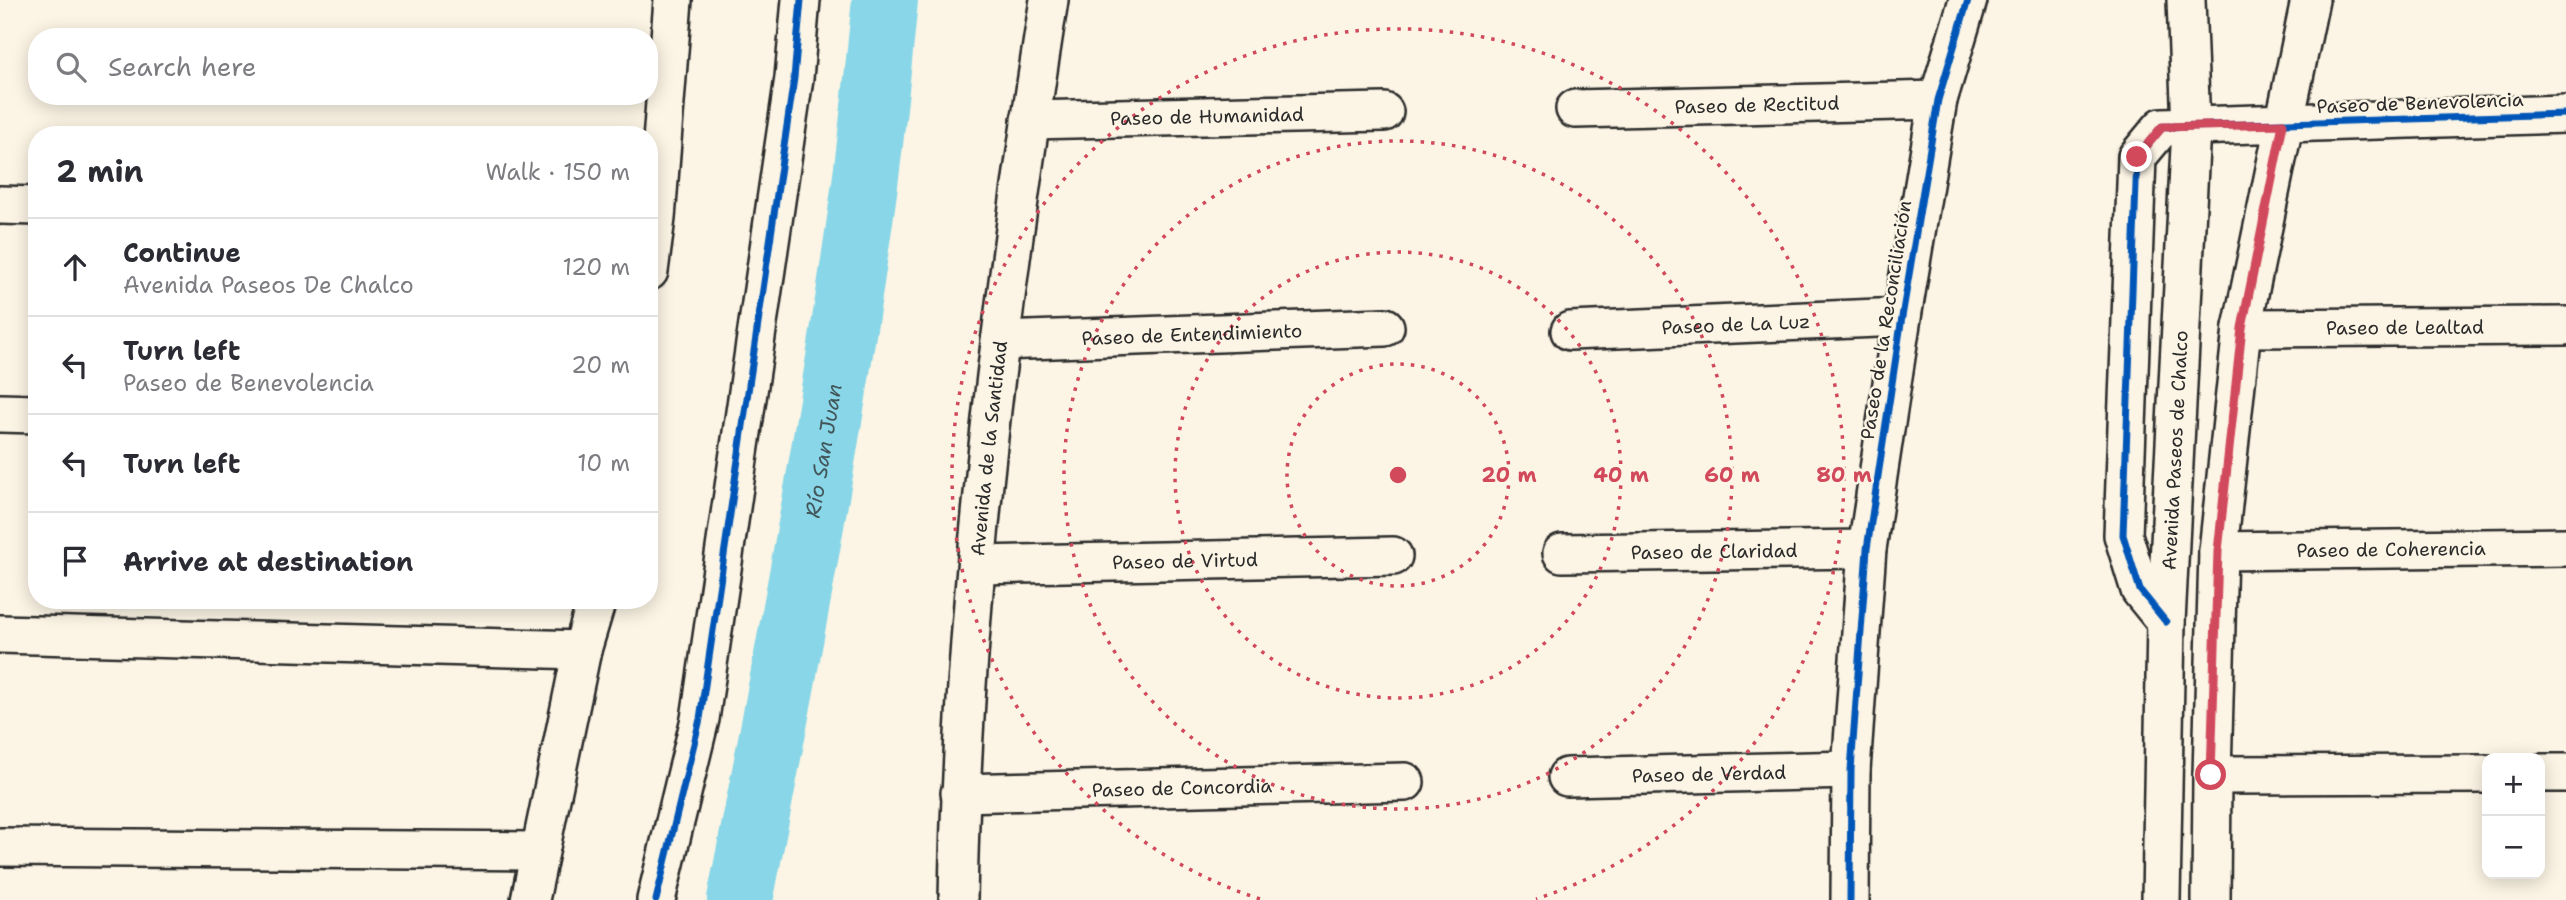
<!DOCTYPE html>
<html lang="en">
<head>
<meta charset="utf-8">
<style>
  body { margin:0; font-family:"Shantell Sans",sans-serif; background:#f2f2f3; color:#2b2b33 }
  .controls { position:absolute; right:21px; bottom:21px; display:grid; overflow:hidden; border-radius:14px; box-shadow:0 4px 18px #0003 }
  .controls button { width:63px; height:63px; display:grid; place-items:center; padding:0; border:0; border-bottom:2px solid #e1e1e2; background:#fff; color:#2b2b33; font:35px sans-serif }
  .stop { position:absolute; width:21px; height:21px; margin:-16px; border:5px solid #d1495b; border-radius:50%; background:#fff }
  .stop.end { background:#d1495b; border-color:#fff; box-shadow:0 2px 7px #0008 }
  .list { margin:0; padding:0; list-style:none }
  h2 { display:flex; justify-content:space-between; align-items:center; height:91px; margin:0; padding:0 28px; font-size:30px }
  h2 small { font-size:23px; font-weight:400; color:#7c7c81 }
  .list li { display:grid; grid-template-columns:46px 1fr auto; gap:21px; align-items:center; box-sizing:border-box; height:98px; padding:0 28px; border-top:2px solid #e1e1e2 }
  .list b { display:block; font-size:26px; white-space:nowrap }
  .list p { margin:0; font-size:23px; white-space:nowrap; color:#7c7c81 }
  .list em { font-size:23px; font-style:normal; color:#7c7c81 }
  .icon { flex:none; width:38px; height:38px; fill:none; stroke:currentColor; stroke-width:2; stroke-linecap:round; stroke-linejoin:round }
  .map { position:relative; flex:none; width:2566px; height:900px; overflow:hidden }
  .search { position:absolute; background:#fff; box-shadow:0 4px 18px #0003; left:28px; top:28px; width:630px; height:77px; display:flex; align-items:center; gap:18px; box-sizing:border-box; padding:0 24px; border-radius:28px; color:#7c7c81; font-size:26px }
  .panel { position:absolute; background:#fff; box-shadow:0 4px 18px #0003; left:28px; top:126px; width:630px; height:483px; border-radius:28px }
  .map>svg:first-child { display:block }
  .lines { fill:none; stroke-linecap:round; stroke-linejoin:round }
  .river { stroke:#88d6e7; stroke-width:66 }
  .minor-casing { stroke:#2b2b2b; stroke-width:42 }
  .minor { stroke:#fcf5e5; stroke-width:37 }
  .cycleway-casing { stroke:#fcf5e5; stroke-width:11 }
  .cycleway { stroke:#0057b8; stroke-width:7 }
  .route { stroke:#d1495b; stroke-width:9 }
  .ring { fill:none; stroke:#d1495b; stroke-width:3.5; stroke-dasharray:3.5 7 }
  .labels { text-anchor:middle; dominant-baseline:central; stroke-width:5; stroke-linejoin:round; paint-order:stroke }
  .street-label { font-size:19px; fill:#2b2b2b; stroke:#fcf5e5 }
  .water-label { font-size:21px; font-style:italic; fill:#42565a; stroke:#fcf5e5 }
  .centre { fill:#d1495b; stroke:#fcf5e5; stroke-width:3.5 }
  .ring-label { font-size:21px; text-anchor:middle; font-weight:bold; fill:#d1495b; stroke:#fcf5e5; stroke-width:5; stroke-linejoin:round; paint-order:stroke }
</style>
</head>
<body>
<div class="map">
<svg width="2566" height="900" viewBox="0 0 2566 900">
  <rect width="100%" height="100%" fill="#fcf5e5"/>
  <filter id="ink" filterUnits="userSpaceOnUse"><feTurbulence type="fractalNoise" baseFrequency=".0143" numOctaves="2"/><feDisplacementMap in="SourceGraphic" scale="14" xChannelSelector="R" yChannelSelector="G"/><feConvolveMatrix kernelMatrix="1 2 1 2 8 2 1 2 1" color-interpolation-filters="sRGB"/></filter>
  <g filter="url(#ink)">
    <g class="lines">
      <path class="river" id="s1" d="M740 900C787 662 832 425 865 184 873 123 879 61 885 0"/>
      <defs>
        <g id="minor">
          <path id="s2" d="M1575 109 1938 100"/>
          <path id="s3" d="M1030 120 1384 112"/>
          <polyline points="0,205 37,206"/>
          <polyline points="649,271 656,218 673,0"/>
          <path id="s4" d="M2242 328 2566 326"/>
          <path id="s5" d="M1570 331 1902 317"/>
          <path id="s6" d="M1000 341 1385 327"/>
          <polyline points="0,413 37,414"/>
          <path id="s7" d="M2218 551 2566 547"/>
          <path id="s8" d="M1562 553 1867 549"/>
          <path id="s9" d="M977 565 1393 556"/>
          <polyline points="2166,622 2140,590 2123,535 2137,157 2162,127 2566,114"/>
          <polyline points="0,634 582,650"/>
          <polyline points="2540,773 2566,773"/>
          <polyline points="2212,775 2487,774"/>
          <path id="s10" d="M1567 777 1851 770"/>
          <path id="s11" d="M960 793 1405 782"/>
          <polyline points="0,847 539,851"/>
          <polyline points="530,900 582,650 597,600"/>
          <polyline points="656,900 700,719 794,78 801,0"/>
          <path id="s12" d="M958 900C963 598 1002 298 1049 0"/>
          <polyline points="1850,900 1851,770 1867,549 1902,317 1938,100 1968,0"/>
          <path id="s13" d="M2161 900 2166 622 2191 127 2186 0"/>
          <polyline points="2211,900 2212,775 2218,551 2242,328 2310,0"/>
        </g>
      </defs>
      <use href="#minor" class="minor-casing"/>
      <use href="#minor" class="minor"/>
      <defs>
        <g id="cycleway">
          <polyline points="2166,622 2140,590 2123,535 2137,157 2162,127 2566,114"/>
          <polyline points="656,900 700,719 794,78 801,0"/>
          <polyline points="1850,900 1851,770 1867,549 1902,317 1938,100 1968,0"/>
        </g>
      </defs>
      <use href="#cycleway" class="cycleway-casing"/>
      <use href="#cycleway" class="cycleway"/>
    </g>
  </g>
  <g class="lines" filter="url(#ink)">
    <polyline class="route" points="2137,157 2162,127 2283,124 2242,328 2218,551 2211,775"/>
  </g>
  <g class="ring">
    <circle cx="1398" cy="475" r="111"/>
    <circle cx="1398" cy="475" r="223"/>
    <circle cx="1398" cy="475" r="334"/>
    <path d="M1260 899A446 446 0 1 1 1536 899"/>
  </g>
  <g class="labels">
    <g class="street-label">
      <text transform="translate(2420 103) rotate(-2)">Paseo de Benevolencia</text>
      <text stroke="none"><textPath href="#s2" startOffset="182">Paseo de Rectitud</textPath></text>
      <text stroke="none"><textPath href="#s3" startOffset="177">Paseo de Humanidad</textPath></text>
      <text transform="translate(1886 320) rotate(-81)">Paseo de la Reconciliación</text>
      <text stroke="none"><textPath href="#s5" startOffset="166">Paseo de La Luz</textPath></text>
      <text stroke="none"><textPath href="#s4" startOffset="163">Paseo de Lealtad</textPath></text>
      <text stroke="none"><textPath href="#s6" startOffset="192">Paseo de Entendimiento</textPath></text>
      <text stroke="none"><textPath href="#s12" startOffset="453">Avenida de la Santidad</textPath></text>
      <text stroke="none"><textPath href="#s13" startOffset="450">Avenida Paseos de Chalco</textPath></text>
      <text stroke="none"><textPath href="#s7" startOffset="173">Paseo de Coherencia</textPath></text>
      <text stroke="none"><textPath href="#s8" startOffset="152">Paseo de Claridad</textPath></text>
      <text stroke="none"><textPath href="#s9" startOffset="208">Paseo de Virtud</textPath></text>
      <text stroke="none"><textPath href="#s10" startOffset="142">Paseo de Verdad</textPath></text>
      <text stroke="none"><textPath href="#s11" startOffset="222">Paseo de Concordia</textPath></text>
    </g>
    <g class="water-label">
      <text stroke="none"><textPath href="#s1" startOffset="457">Río San Juan</textPath></text>
    </g>
  </g>
  <circle cx="1398" cy="475" r="10" class="centre"/>
  <g class="ring-label">
    <text x="1509" y="482">20 m</text>
    <text x="1621" y="482">40 m</text>
    <text x="1732" y="482">60 m</text>
    <text x="1844" y="482">80 m</text>
  </g>
</svg>
<div class="controls">
<button>+</button>
<button>−</button>
</div>
<div class="stop" style="left:2211px;top:775px"></div>
<div class="stop end" style="left:2137px;top:157px"></div>
<div class="search"><svg class="icon" aria-label="search" viewBox="0 0 24 24"><circle cx="10" cy="10" r="6"/><path d="M15 15l6 6"/></svg>Search here</div>
<section class="panel">
<h2>2 min<small>Walk · 150 m</small></h2>
<ul class="list">
<li><svg class="icon" aria-label="ahead" viewBox="0 0 24 24"><path d="M12 20V5M6 11l6-6 6 6"/></svg><div><b>Continue</b><p>Avenida Paseos De Chalco</p></div><em>120 m</em></li>
<li><svg class="icon" aria-label="left" viewBox="0 0 24 24"><path d="M17 20v-9H6M10 6l-5 5 5 5"/></svg><div><b>Turn left</b><p>Paseo de Benevolencia</p></div><em>20 m</em></li>
<li><svg class="icon" aria-label="left" viewBox="0 0 24 24"><path d="M17 20v-9H6M10 6l-5 5 5 5"/></svg><div><b>Turn left</b></div><em>10 m</em></li>
<li><svg class="icon" aria-label="arrive" viewBox="0 0 24 24"><path d="M6 21V4h12l-3 4 3 4H6"/></svg><div><b>Arrive at destination</b></div></li>
</ul>
</section>
</div>
</body>
</html>
